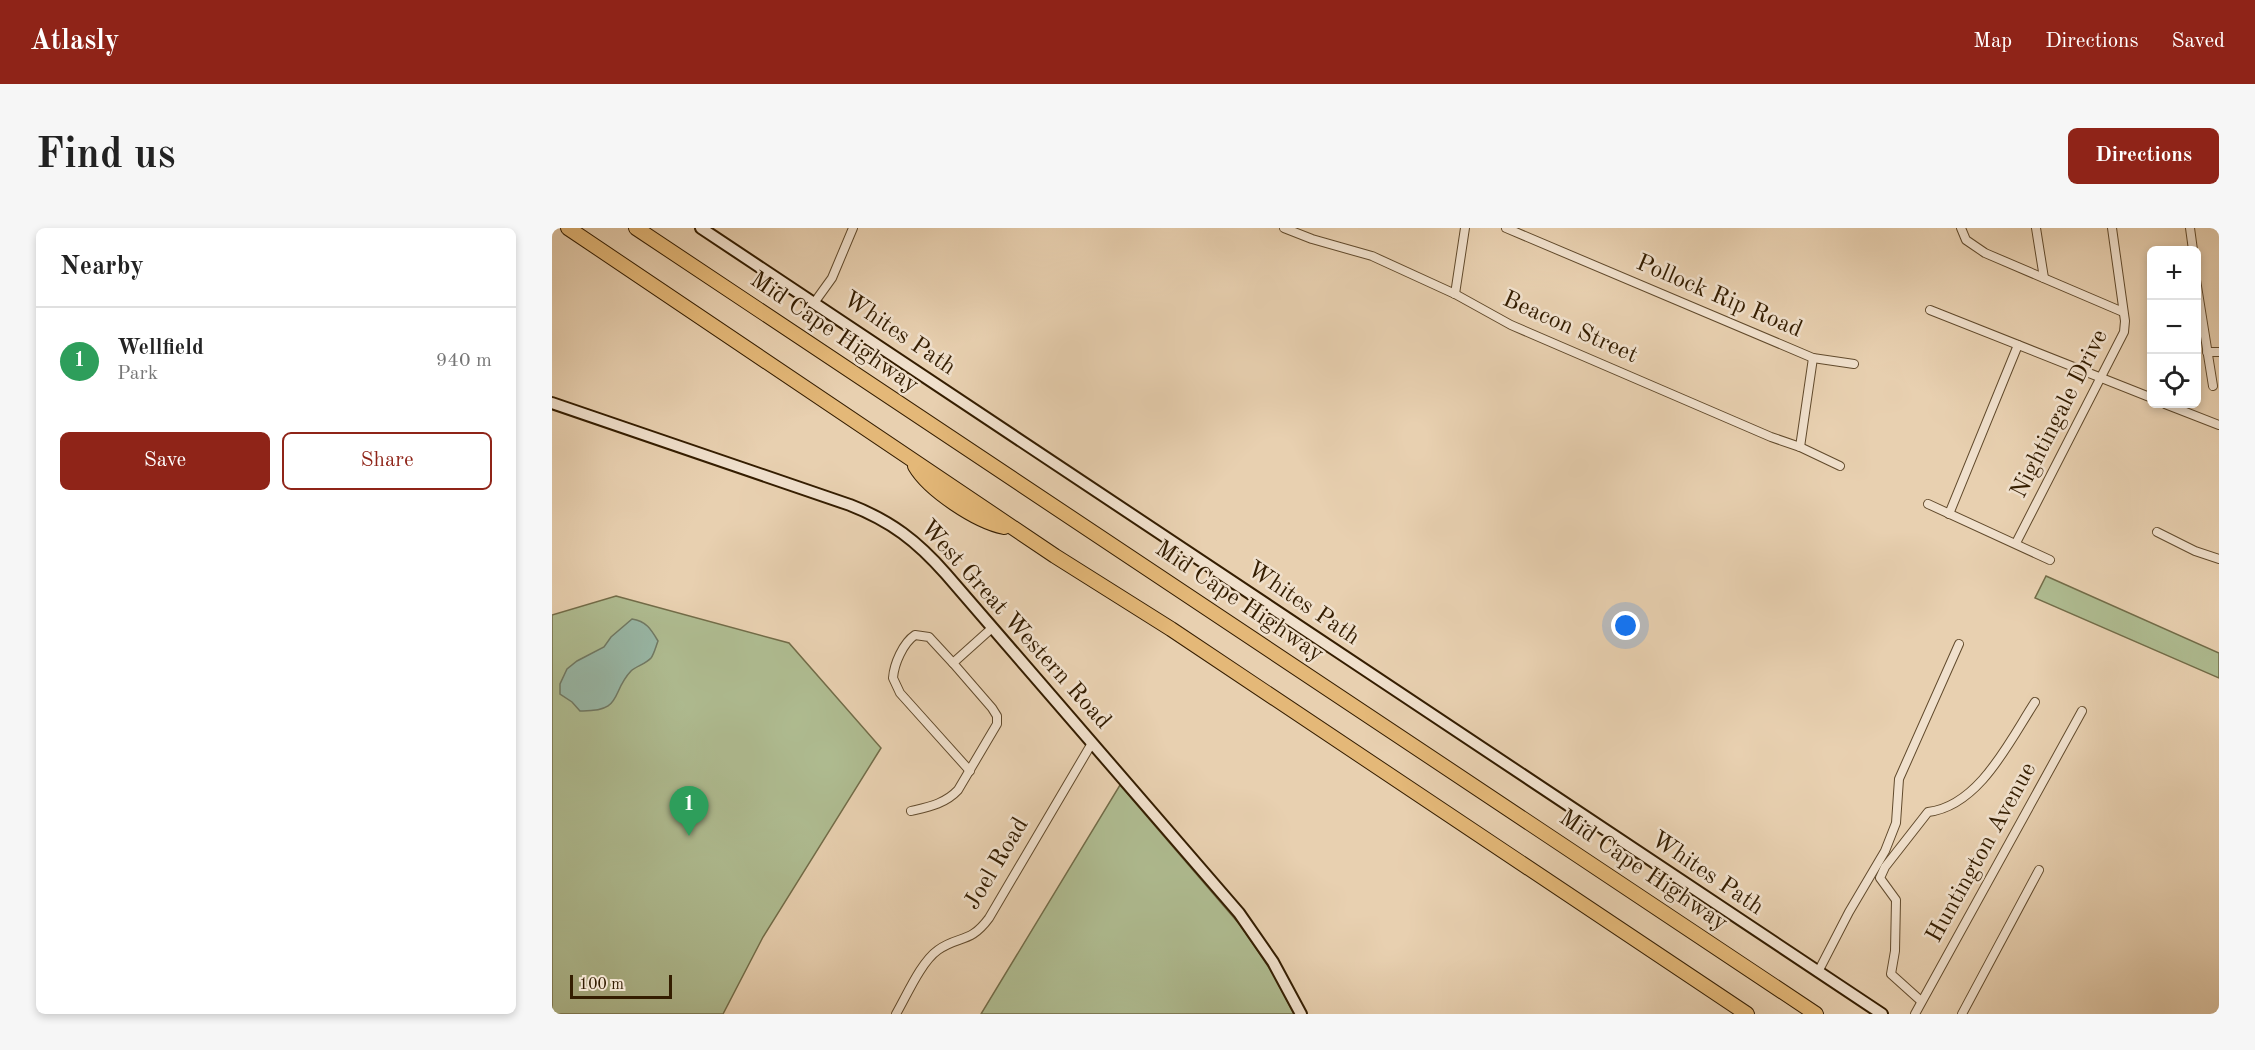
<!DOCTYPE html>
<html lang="en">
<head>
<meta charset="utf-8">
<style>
  body { margin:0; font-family:"Old Standard TT",serif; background:#f6f6f6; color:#222 }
  .controls { position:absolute; right:18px; top:18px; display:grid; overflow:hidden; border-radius:9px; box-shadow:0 3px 9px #0003 }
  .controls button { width:54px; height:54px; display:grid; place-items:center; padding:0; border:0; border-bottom:2px solid #e0e0e0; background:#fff; color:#222; font:30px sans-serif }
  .scale { position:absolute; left:18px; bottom:15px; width:102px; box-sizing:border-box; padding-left:6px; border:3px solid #341d00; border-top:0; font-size:16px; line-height:21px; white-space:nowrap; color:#341d00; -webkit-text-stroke:4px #f0e0cc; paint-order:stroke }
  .you { position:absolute; left:1074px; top:398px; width:21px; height:21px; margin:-15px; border:4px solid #fff; border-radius:50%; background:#1a73e8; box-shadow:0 0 0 9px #1a73e833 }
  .badge { display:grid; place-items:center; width:39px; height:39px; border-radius:50%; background:#8f2418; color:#fff; font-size:20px; font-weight:700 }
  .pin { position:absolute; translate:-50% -50px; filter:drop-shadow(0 2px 3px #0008) }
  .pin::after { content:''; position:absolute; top:32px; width:21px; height:18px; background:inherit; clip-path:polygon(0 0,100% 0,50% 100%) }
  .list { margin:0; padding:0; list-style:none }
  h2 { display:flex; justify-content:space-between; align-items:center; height:78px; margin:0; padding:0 24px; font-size:26px }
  h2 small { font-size:20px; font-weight:400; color:#767676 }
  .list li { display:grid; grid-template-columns:39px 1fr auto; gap:18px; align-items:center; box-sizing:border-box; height:108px; padding:0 24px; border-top:2px solid #e0e0e0 }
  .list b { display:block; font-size:22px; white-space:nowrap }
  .list p { margin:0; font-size:20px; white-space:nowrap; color:#767676 }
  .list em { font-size:20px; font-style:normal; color:#767676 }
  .actions { display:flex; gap:12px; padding:18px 24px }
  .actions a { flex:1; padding:14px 0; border:2px solid #8f2418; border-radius:9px; text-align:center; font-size:21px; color:#8f2418 }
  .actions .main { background:#8f2418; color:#fff }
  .icon { flex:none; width:33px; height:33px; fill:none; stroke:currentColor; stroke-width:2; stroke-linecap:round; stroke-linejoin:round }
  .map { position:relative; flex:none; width:1667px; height:786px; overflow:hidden; border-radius:9px }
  header { display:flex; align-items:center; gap:36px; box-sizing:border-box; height:84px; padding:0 30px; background:#8f2418; color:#fff }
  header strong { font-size:28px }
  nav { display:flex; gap:33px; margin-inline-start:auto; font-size:21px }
  .intro { display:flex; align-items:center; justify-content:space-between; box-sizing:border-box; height:144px; padding:0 36px }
  h1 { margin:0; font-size:42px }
  .button { padding:15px 27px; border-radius:9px; background:#8f2418; color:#fff; font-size:21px; font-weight:700 }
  main { display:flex; gap:36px; padding:0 36px }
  aside { flex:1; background:#fff; border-radius:9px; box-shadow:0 3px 9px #0003 }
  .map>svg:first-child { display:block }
  .green { fill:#afbc91; stroke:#726c48; stroke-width:1.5 }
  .water { fill:#98b7a6; stroke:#707964; stroke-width:1.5 }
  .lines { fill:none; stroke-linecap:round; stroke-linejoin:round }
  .street-casing { stroke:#614a2c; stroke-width:10 }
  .secondary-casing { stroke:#341d00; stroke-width:14 }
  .highway-casing { stroke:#341d00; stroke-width:16 }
  .street { stroke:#f0e0cc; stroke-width:8 }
  .secondary { stroke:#f0e0cc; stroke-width:10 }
  .highway { stroke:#e4b878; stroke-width:14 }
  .labels { text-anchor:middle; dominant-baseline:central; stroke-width:5; stroke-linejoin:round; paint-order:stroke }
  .street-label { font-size:24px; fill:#341d00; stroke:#f0e0cc }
</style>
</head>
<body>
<header>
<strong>Atlasly</strong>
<nav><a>Map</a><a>Directions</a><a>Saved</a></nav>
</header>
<div class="intro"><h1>Find us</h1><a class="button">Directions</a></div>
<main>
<aside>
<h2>Nearby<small></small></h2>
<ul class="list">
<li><span class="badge" style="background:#2e9e5b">1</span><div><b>Wellfield</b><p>Park</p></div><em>940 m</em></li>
</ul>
<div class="actions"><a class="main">Save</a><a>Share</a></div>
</aside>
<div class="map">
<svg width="1667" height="786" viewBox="0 0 1667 786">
  <rect width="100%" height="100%" fill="#e8d0b0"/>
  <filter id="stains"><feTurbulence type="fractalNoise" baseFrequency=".00333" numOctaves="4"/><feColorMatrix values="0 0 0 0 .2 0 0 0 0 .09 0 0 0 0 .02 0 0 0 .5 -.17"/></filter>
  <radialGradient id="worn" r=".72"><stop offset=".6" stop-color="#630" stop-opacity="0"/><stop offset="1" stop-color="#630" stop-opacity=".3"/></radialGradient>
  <g class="green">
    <polygon points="1494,348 1667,425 1667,450 1483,370"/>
    <polygon points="64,368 237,415 329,520 211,709 171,786 0,786 0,387"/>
    <polygon points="568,557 689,698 720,744 742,786 429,786"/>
  </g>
  <path class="water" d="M80 391C94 393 99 401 106 413 104 418 102 426 99 430 94 436 84 438 79 443 58 465 72 484 28 483L20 474 8 466V456L15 441 25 433 52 419 59 409Z"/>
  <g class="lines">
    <defs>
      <g id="street">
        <polyline points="732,0 760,11 820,28 903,66 959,97 1219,209 1248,219 1288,238"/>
        <polyline points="954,0 1261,130 1302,136"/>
        <polyline points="1409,0 1414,12 1433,25 1571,84"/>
        <polyline points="1484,0 1492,50"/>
        <polyline points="1638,0 1641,22"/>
        <polyline points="1644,52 1661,158"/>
        <polyline points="903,66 913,0"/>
        <polyline points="262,75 280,50 301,0"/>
        <polyline points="1378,82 1600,170"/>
        <polyline points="1655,124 1667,124"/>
        <polyline points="1613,176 1667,197"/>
        <polyline points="1248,219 1261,130"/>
        <polyline points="1376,276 1498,332"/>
        <polyline points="1397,286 1466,117"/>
        <polyline points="1605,304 1643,323 1667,331"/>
        <polyline points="1464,315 1572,104 1573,93 1560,0"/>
        <path d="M401 435 377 409 363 407C351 415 342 436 341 450L348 465 418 543"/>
        <path d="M359 583C376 579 393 576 406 562L445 496V488L440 480 401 435 440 400"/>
        <polyline points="1266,744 1297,684 1333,623 1344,595 1347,551 1407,416"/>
        <path d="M1369 773 1339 746 1343 723 1344 672 1328 650 1333 639 1376 584C1427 578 1457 514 1483 474"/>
        <path d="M344 786C355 767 369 734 386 722 407 707 418 716 437 690L540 515"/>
        <polyline points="1363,786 1530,483"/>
        <polyline points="1410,786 1487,642"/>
      </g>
      <g id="secondary">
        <polyline points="149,0 1330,786"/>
        <path d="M0 175 298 277C339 293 365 313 394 346L687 685 721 734 749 786"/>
      </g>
      <g id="highway">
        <polyline points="16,0 503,328 619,401 1195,786"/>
        <polyline points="84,0 1264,786"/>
        <path d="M363 238C377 262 424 293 452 299"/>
      </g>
    </defs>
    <use href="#street" class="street-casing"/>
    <use href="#secondary" class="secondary-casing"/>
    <use href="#highway" class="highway-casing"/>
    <use href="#street" class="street"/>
    <use href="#secondary" class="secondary"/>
    <use href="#highway" class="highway"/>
  </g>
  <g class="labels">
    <g class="street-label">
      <text transform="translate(1167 69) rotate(23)">Pollock Rip Road</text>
      <text transform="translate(1018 100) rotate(24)">Beacon Street</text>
      <text transform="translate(282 105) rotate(34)">Mid Cape Highway</text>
      <text transform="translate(347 106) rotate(34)">Whites Path</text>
      <text transform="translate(1508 186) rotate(-63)">Nightingale Drive</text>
      <text transform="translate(687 374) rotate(34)">Mid Cape Highway</text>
      <text transform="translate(751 376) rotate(34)">Whites Path</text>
      <text transform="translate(463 397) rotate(48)">West Great Western Road</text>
      <text transform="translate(1430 625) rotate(-61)">Huntington Avenue</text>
      <text transform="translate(445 636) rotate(-59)">Joel Road</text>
      <text transform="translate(1091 643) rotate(34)">Mid Cape Highway</text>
      <text transform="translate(1155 646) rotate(34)">Whites Path</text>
    </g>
  </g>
  <rect width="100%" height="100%" filter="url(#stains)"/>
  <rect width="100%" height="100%" fill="url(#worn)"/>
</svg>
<div class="controls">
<button>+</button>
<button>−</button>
<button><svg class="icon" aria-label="locate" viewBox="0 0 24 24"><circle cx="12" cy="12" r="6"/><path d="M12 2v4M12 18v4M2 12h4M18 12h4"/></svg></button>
</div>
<div class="scale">100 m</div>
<div class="you"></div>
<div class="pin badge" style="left:137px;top:608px;background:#2e9e5b">1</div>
</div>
</main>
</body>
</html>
